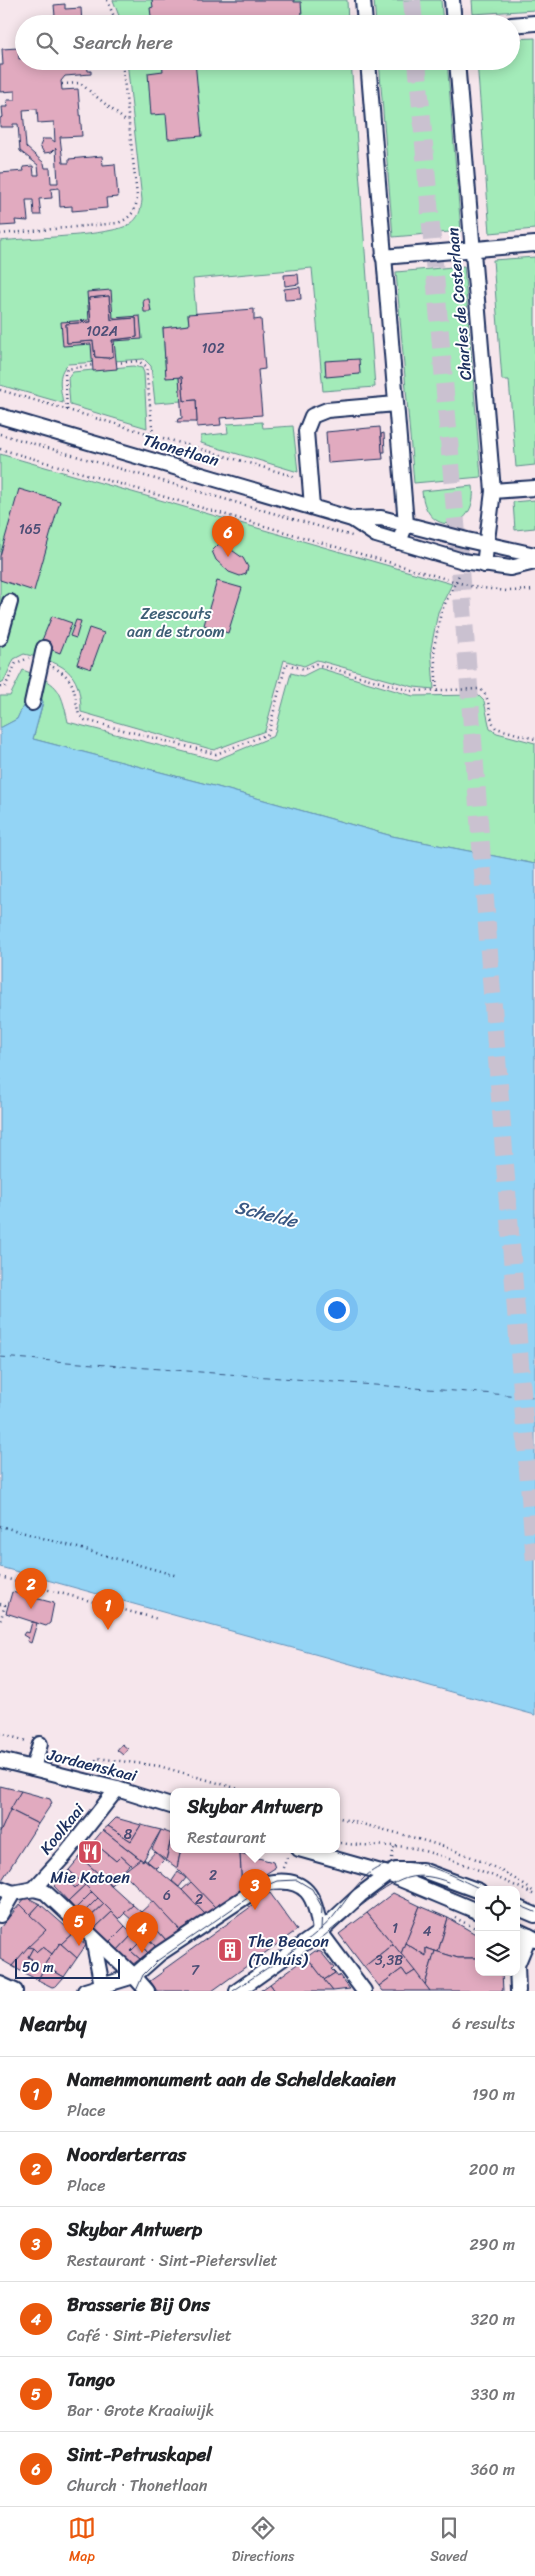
<!DOCTYPE html>
<html lang="en">
<head>
<meta charset="utf-8">
<style>
  body { margin:0; font-family:Sriracha,sans-serif; background:#f6f6f6; color:#202124 }
  .controls { position:absolute; right:15px; bottom:15px; display:grid; overflow:hidden; border-radius:10px; box-shadow:0 2px 12px #0003 }
  .controls button { width:45px; height:45px; display:grid; place-items:center; padding:0; border:0; border-bottom:1px solid #e0e0e0; background:#fff; color:#202124; font:25px sans-serif }
  .scale { position:absolute; left:15px; bottom:12px; width:105px; box-sizing:border-box; padding-left:5px; border:2px solid #1b2f5e; border-top:0; font-size:14px; line-height:18px; white-space:nowrap; color:#1b2f5e; -webkit-text-stroke:4px #fff; paint-order:stroke }
  .you { position:absolute; left:336px; top:1309px; width:18px; height:18px; margin:-12px; border:4px solid #fff; border-radius:50%; background:#1a73e8; box-shadow:0 0 0 8px #1a73e833 }
  .badge { display:grid; place-items:center; width:32px; height:32px; border-radius:50%; background:#ea580c; color:#fff; font-size:16px; font-weight:700 }
  .pin { position:absolute; translate:-50% -41px; filter:drop-shadow(0 1px 2px #0008) }
  .pin::after { content:''; position:absolute; top:26px; width:18px; height:15px; background:inherit; clip-path:polygon(0 0,100% 0,50% 100%) }
  .popup { position:absolute; left:170px; top:1788px; width:170px; height:65px; box-sizing:border-box; display:grid; place-content:center; border-radius:10px; background:#fff; filter:drop-shadow(0 1px 4px #0005); font-size:16px; white-space:nowrap; color:#757577 }
  .popup b { font-size:19px; color:#202124 }
  .popup::after { content:''; position:absolute; left:50%; top:100%; margin-left:-10px; border:10px solid transparent; border-top-color:#fff }
  .list { margin:0; padding:0; list-style:none }
  h2 { display:flex; justify-content:space-between; align-items:center; height:65px; margin:0; padding:0 20px; font-size:21px }
  h2 small { font-size:16px; font-weight:400; color:#757577 }
  .list li { display:grid; grid-template-columns:32px 1fr auto; gap:15px; align-items:center; box-sizing:border-box; height:75px; padding:0 20px; border-top:1px solid #e0e0e0 }
  .list b { display:block; font-size:19px; white-space:nowrap }
  .list p { margin:0; font-size:16px; white-space:nowrap; color:#757577 }
  .list em { font-size:16px; font-style:normal; color:#757577 }
  .icon { flex:none; width:28px; height:28px; fill:none; stroke:currentColor; stroke-width:2; stroke-linecap:round; stroke-linejoin:round }
  .map { position:relative; flex:none; width:535px; height:1991px; overflow:hidden }
  .search { position:absolute; background:#fff; box-shadow:0 2px 12px #0003; left:15px; right:15px; top:15px; height:55px; display:flex; align-items:center; gap:12px; box-sizing:border-box; padding:0 18px; border-radius:28px; color:#757577; font-size:19px }
  .sheet { height:515px; background:#fff }
  nav { display:flex; justify-content:space-around; align-items:center; box-sizing:border-box; height:70px; border-top:1px solid #e0e0e0; background:#fff; font-size:14px; color:#757577 }
  nav a { display:grid; justify-items:center; gap:2px }
  nav .on { color:#ea580c }
  .map>svg:first-child { display:block }
  .green { fill:#a3ebb9; stroke:#5f8d8c }
  .water { fill:#93d4f5; stroke:#6392b9 }
  .lines { fill:none; stroke-linecap:round; stroke-linejoin:round }
  .ferry { stroke:#395884; stroke-width:1; stroke-dasharray:6 5; stroke-linecap:butt }
  .building { fill:#e1aabf; stroke:#1b2f5e; fill-rule:evenodd }
  .major-tunnel { stroke:#cac1d0; stroke-width:18; stroke-dasharray:18 9; stroke-linecap:butt }
  .minor-casing { stroke:#1b2f5e; stroke-width:18 }
  .path { stroke:#1b2f5e; stroke-width:2.5; stroke-dasharray:1 4; stroke-linecap:butt }
  .minor { stroke:#fff; stroke-width:14 }
  .tram { stroke:#1b2f5e; stroke-width:1 }
  .labels { text-anchor:middle; dominant-baseline:central; stroke-width:4; stroke-linejoin:round; paint-order:stroke }
  .number-label { font-size:14px; fill:#4c4e76 }
  .street-label { font-size:16px; fill:#1b2f5e; stroke:#fff }
  .park-label { font-size:16px; fill:#3d5e75; stroke:#fff }
  .poi-label { font-size:16px; fill:#1b2f5e; stroke:#fff }
  .water-label { font-size:18px; font-style:italic; fill:#395884; stroke:#fff }
</style>
</head>
<body>
<div class="map">
<svg width="535" height="1991" viewBox="0 0 535 1991">
  <rect width="100%" height="100%" fill="#f6e6ec"/>
  <filter id="ink" filterUnits="userSpaceOnUse"><feTurbulence type="fractalNoise" baseFrequency=".02" numOctaves="2"/><feDisplacementMap in="SourceGraphic" scale="10" xChannelSelector="R" yChannelSelector="G"/><feConvolveMatrix kernelMatrix="1 2 1 2 8 2 1 2 1" color-interpolation-filters="sRGB"/></filter>
  <g filter="url(#ink)">
    <g class="green">
      <polygon points="113,0 347,0 348,24 122,24"/>
      <polygon points="374,0 441,0 443,24 376,24"/>
      <polygon points="472,0 535,0 535,10 473,14"/>
      <polygon points="535,38 535,229 490,233 477,61 511,61 511,39"/>
      <path d="M127 61H351L375 387 323 391 312 268 193 279 196 314 188 315 189 325 163 328 166 377H179L181 401 155 403 151 366 144 359 68 364C56 374 61 390 63 403L0 385V241C26 238 113 236 130 224 139 218 141 210 142 200Z"/>
      <polygon points="379,61 447,61 461,231 393,237"/>
      <polygon points="535,257 535,465 516,467 509,380 502,380 493,260"/>
      <polygon points="464,266 481,477 414,483 396,272"/>
      <polygon points="133,366 142,368 144,373 147,428 70,405 68,378 73,372"/>
      <polygon points="262,422 263,428 293,426 298,472 201,443 201,436 228,433 227,424"/>
      <path d="M0 454 452 584 438 612 431 648 434 689 414 687 317 660 304 666 284 660 265 731 214 750 81 712C81 669 62 663 24 654L14 659 3 683 0 682Z"/>
      <path d="M473 486C478 533 425 538 422 491Z"/>
      <polygon points="535,500 535,528 515,530 513,502"/>
      <path d="M319 668 413 696 478 695 484 701 490 729 497 733 535 743V864L392 836 214 786 33 739 43 702 34 683 17 719 0 728V696H10L23 670C58 684 60 686 68 722L216 760 274 736 291 673 303 676Z"/>
    </g>
    <polygon class="water" points="34,682 43,702 33,739 214,786 392,836 535,864 535,1715 0,1567 0,728 17,719"/>
    <g class="lines">
      <polyline class="ferry" points="0,1357 535,1397"/>
    </g>
    <g class="building">
      <polygon points="152,0 294,0 294,2 301,2 302,16 244,21 244,24 187,23 186,19 181,20 181,24 152,24 150,8 153,7"/>
      <polygon points="65,4 65,9 81,8 82,24 25,24 48,20 47,17 55,16 54,5"/>
      <path d="M18 48 19 59 24 58V61H87L88 71H91V74L65 76 61 81 62 90 78 89 82 136 60 137 63 163H69V159L102 156 103 165 115 164 118 197 106 198 107 208 72 211V206L60 207 59 188 51 189 52 198 39 199 41 215H34L33 200H26L28 221 15 220 16 225 0 226V173L24 171 23 167 33 166 34 175H39L38 165 20 151 18 124H13V127H0V118L3 117 2 107H8L7 100H15V91L0 92V65H3L2 49ZM37 109 38 123 54 122 55 142 51 139H43L40 146 44 153 52 152 56 148 58 183H51L50 168H45L44 163 26 147 23 110Z"/>
      <polygon points="195,61 202,136 168,139 166,114 151,115 148,73 163,71 162,64"/>
      <polygon points="298,274 299,284 285,286 284,275"/>
      <polygon points="300,287 301,299 285,300 284,289"/>
      <path d="M111 290 113 318 140 316 142 339 114 341 117 369 93 371 91 344 63 346 61 322 89 320 87 292ZM109 296 111 320 136 318 137 337 112 340 113 356 108 358 95 357 93 341 67 343 66 324 91 322 89 298Z"/>
      <polygon points="109,296 111,320 136,318 137,337 112,340 113,356 108,358 95,357 93,341 67,343 66,324 91,322 89,298"/>
      <polygon points="143,299 149,299 151,312 144,312"/>
      <polygon points="254,309 254,320 261,319 265,369 258,370 262,415 220,418 221,425 197,427 196,400 184,401 182,377 166,378 163,328 189,325 188,314"/>
      <polygon points="359,359 360,374 326,377 325,361"/>
      <polygon points="179,377 182,377 184,401 196,400 197,422 177,422 178,419 182,418"/>
      <polygon points="380,427 383,459 328,463 326,432"/>
      <polygon points="384,433 385,452 382,452 381,434"/>
      <polygon points="19,489 60,501 34,591 0,580 0,556"/>
      <polygon points="219,539 229,542 226,546 243,558 248,567 246,574 240,576 229,572 216,560 212,551 219,544"/>
      <polygon points="217,581 242,588 228,633 204,625"/>
      <polygon points="52,616 72,623 60,653 40,645"/>
      <polygon points="76,620 81,621 76,638 70,636"/>
      <polygon points="89,628 104,633 91,669 77,664"/>
      <polygon points="12,1592 54,1603 50,1623 46,1626 6,1613"/>
      <polygon points="32,1622 37,1623 31,1643 27,1641 28,1638 23,1635 25,1632 29,1633"/>
      <polygon points="122,1744 128,1749 123,1755 117,1750"/>
      <polygon points="0,1786 21,1791 0,1833"/>
      <polygon points="21,1791 50,1799 52,1803 38,1824 10,1810"/>
      <polygon points="10,1810 38,1824 2,1880 0,1879 0,1833"/>
      <polygon points="116,1818 141,1825 131,1841 108,1826"/>
      <polygon points="141,1825 161,1830 143,1861 103,1830 108,1826 131,1841"/>
      <polygon points="103,1830 140,1859 133,1867 121,1856 116,1861 93,1842"/>
      <polygon points="161,1830 172,1834 166,1860 152,1849"/>
      <polygon points="173,1833 174,1834 174,1849 181,1849 177,1868 166,1860"/>
      <polygon points="93,1842 116,1861 121,1856 130,1864 111,1885 80,1857"/>
      <polygon points="181,1849 228,1849 240,1852 242,1889 215,1908 177,1868"/>
      <polygon points="155,1852 164,1860 156,1868 147,1861"/>
      <polygon points="240,1853 273,1862 275,1868 242,1889"/>
      <polygon points="80,1857 133,1905 119,1919 69,1870"/>
      <polygon points="140,1859 143,1861 144,1859 182,1890 205,1914 180,1930 123,1872"/>
      <polygon points="69,1870 81,1882 75,1888 64,1876"/>
      <polygon points="178,1872 186,1878 179,1887 172,1881"/>
      <polygon points="64,1876 75,1888 81,1882 85,1885 68,1901 54,1886"/>
      <polygon points="191,1882 215,1907 205,1914 182,1890"/>
      <polygon points="85,1885 92,1892 75,1909 68,1901"/>
      <polygon points="92,1892 98,1898 81,1915 75,1909"/>
      <polygon points="270,1893 297,1930 212,1991 157,1991 150,1981 164,1971 163,1970"/>
      <polygon points="393,1893 420,1906 401,1954 367,1913"/>
      <polygon points="26,1897 40,1904 30,1915 20,1904"/>
      <polygon points="98,1898 104,1904 86,1921 81,1915"/>
      <polygon points="153,1901 180,1930 166,1940 141,1912"/>
      <polygon points="20,1904 46,1930 12,1966 0,1959 0,1928"/>
      <polygon points="40,1904 73,1933 61,1944 60,1943 52,1954 43,1947 37,1952 28,1947 46,1930 30,1915"/>
      <polygon points="104,1904 112,1912 94,1929 86,1921"/>
      <polygon points="133,1905 141,1912 133,1921 124,1913"/>
      <polygon points="420,1906 448,1918 438,1952 426,1948 426,1956 405,1943"/>
      <polygon points="112,1912 125,1926 108,1943 94,1929"/>
      <polygon points="367,1913 393,1944 364,1967 339,1934"/>
      <polygon points="448,1918 479,1936 479,1958 458,1958 438,1952"/>
      <polygon points="148,1920 166,1940 156,1947 139,1928"/>
      <polygon points="125,1926 133,1934 117,1951 108,1943"/>
      <polygon points="73,1933 86,1945 77,1958 61,1944"/>
      <polygon points="143,1933 156,1947 148,1953 136,1939"/>
      <polygon points="132,1935 139,1943 131,1951 140,1959 132,1965 117,1951"/>
      <polygon points="60,1943 77,1958 64,1977 44,1965"/>
      <polygon points="139,1943 148,1953 140,1959 131,1951"/>
      <polygon points="405,1943 426,1956 426,1948 435,1951 425,1985 401,1954"/>
      <polygon points="393,1944 415,1971 407,1976 402,1969 379,1986 364,1967"/>
      <polygon points="28,1947 33,1948 28,1957 32,1959 24,1973 12,1966"/>
      <polygon points="43,1947 52,1954 44,1965 45,1966 38,1980 24,1973 32,1959 28,1957 33,1948 37,1952"/>
      <polygon points="315,1951 321,1952 334,1968 331,1969 335,1973 324,1980 307,1957"/>
      <polygon points="435,1951 458,1958 479,1958 479,1972 502,1972 503,1991 430,1991 425,1985"/>
      <polygon points="307,1957 333,1991 275,1991 270,1984"/>
      <polygon points="45,1966 64,1977 56,1986 52,1987 38,1980"/>
      <polygon points="402,1969 407,1976 415,1971 430,1991 383,1991 379,1986"/>
      <polygon points="335,1973 338,1977 339,1975 350,1989 333,1991 324,1980"/>
      <polygon points="270,1984 275,1991 260,1991"/>
    </g>
    <g class="lines">
      <g class="major-tunnel">
        <polyline points="412,0 414,24"/>
        <polyline points="417,61 462,594 535,1563"/>
      </g>
      <defs>
        <g id="minor">
          <polyline points="363,0 365,24"/>
          <polyline points="452,0 454,24"/>
          <polyline points="511,25 535,23"/>
          <polyline points="368,61 406,524 399,542"/>
          <polyline points="457,61 493,491 484,565"/>
          <polyline points="383,257 535,244"/>
          <polyline points="0,416 352,519 376,535 463,561 510,568 535,562"/>
          <polyline points="493,491 535,488"/>
          <polyline points="312,507 306,431 312,416 327,410 396,404"/>
          <polyline points="352,519 381,518 467,540 535,555"/>
          <polyline points="0,638 10,602"/>
          <polyline points="32,703 44,648"/>
          <polyline points="0,1760 117,1789 174,1807"/>
          <polyline points="33,1768 40,1744"/>
          <polyline points="299,1849 388,1874 479,1912"/>
          <polyline points="390,1875 395,1870 422,1870 479,1891"/>
          <polyline points="0,1888 13,1893"/>
          <polyline points="34,1889 65,1855 117,1789"/>
          <polyline points="13,1893 34,1889 45,1892 134,1976 147,1991"/>
          <polyline points="516,1907 535,1915"/>
          <polyline points="0,1915 13,1893"/>
          <polyline points="516,1930 535,1939"/>
          <polyline points="320,1932 364,1991"/>
          <polyline points="93,1939 103,1991"/>
          <polyline points="0,1984 15,1991"/>
          <path d="M85 1991 134 1976 159 1954 266 1883C307 1875 316 1897 320 1932"/>
          <polyline points="237,1991 320,1932 360,1895 388,1874"/>
          <polyline points="518,1991 517,1965 529,1936"/>
        </g>
      </defs>
      <use href="#minor" class="minor-casing"/>
      <g class="path">
        <polyline points="107,0 117,24"/>
        <polyline points="62,84 80,83 127,122"/>
        <path d="M0 234 118 223C131 218 137 210 137 196L122 61"/>
        <polyline points="116,363 138,361 146,366 153,435"/>
        <polyline points="0,390 296,477"/>
        <polyline points="67,410 65,374 67,369 93,365"/>
        <polyline points="0,434 352,536"/>
        <polyline points="0,449 474,587 507,591 535,590"/>
        <path d="M53 667C78 680 73 692 79 715L85 720 216 754 268 734 286 664 304 669 316 664 412 691 480 689C492 697 487 717 496 728L535 739"/>
        <polyline points="0,687 5,687 16,663 29,658"/>
        <polyline points="437,692 434,648 441,612 460,573"/>
        <polyline points="0,1526 178,1576"/>
        <polyline points="0,1577 158,1619"/>
        <polyline points="0,1604 5,1605 0,1622"/>
        <polyline points="0,1733 26,1741"/>
        <polyline points="52,1750 62,1761"/>
        <polyline points="91,1769 97,1758 159,1766 246,1791"/>
        <path d="M336 1817C404 1836 479 1849 535 1893"/>
        <path d="M336 1842C363 1848 391 1843 417 1849 457 1860 498 1877 535 1895"/>
        <polyline points="392,1858 394,1847"/>
        <polyline points="283,1868 288,1855"/>
        <polyline points="455,1918 479,1930"/>
      </g>
      <use href="#minor" class="minor"/>
      <g class="tram">
        <polyline points="516,1904 535,1912"/>
        <path d="M319 1940C342 1922 381 1886 407 1878 421 1874 435 1877 448 1882"/>
        <polyline points="136,1991 143,1975 157,1961 265,1886 277,1881 297,1880 312,1889 322,1907 321,1930"/>
        <path d="M233 1991C262 1971 294 1952 321 1929 338 1915 347 1895 363 1879 398 1843 447 1874 483 1890"/>
      </g>
    </g>
  </g>
  <defs>
    <symbol id="restaurant-square" viewBox="-11 -11 22 22"><rect x="-9" y="-9" width="18" height="18" rx="4" fill="#d1495b" stroke="#fff"/><path d="M-5-6h1v4h1v-4h1v4h1v-4h1v5L-1.5 .5V6h-2V.5L-5-1ZM5-6V6H3V1.5H1.5Q1.5-4 5-6Z" fill="#fff"/></symbol>
    <symbol id="building-square" viewBox="-11 -11 22 22"><rect x="-9" y="-9" width="18" height="18" rx="4" fill="#d1495b" stroke="#fff"/><path d="M-4-6H4V6H1V3H-1V6H-4ZM-2.5-4.3h1.7v1.8h-1.7ZM.8-4.3h1.7v1.8H.8ZM-2.5-1h1.7V.8h-1.7ZM.8-1h1.7V.8H.8Z" fill="#fff"/></symbol>
  </defs>
  <g fill-rule="evenodd">
    <use href="#restaurant-square" x="76" y="1838" width="28" height="28"/>
    <use href="#building-square" x="216" y="1936" width="28" height="28"/>
  </g>
  <g class="labels">
    <g class="number-label">
      <text x="102" y="331">102A</text>
      <text x="213" y="348">102</text>
      <text x="30" y="529">165</text>
      <text x="128" y="1834">8</text>
      <text x="213" y="1875">2</text>
      <text x="167" y="1895">6</text>
      <text x="199" y="1899">2</text>
      <text x="395" y="1928">1</text>
      <text x="427" y="1931">4</text>
      <text x="389" y="1960">3,3B</text>
      <text x="195" y="1970">7</text>
    </g>
    <g class="street-label">
      <text transform="translate(459 304) rotate(-95)">Charles de Costerlaan</text>
      <text transform="translate(181 450) rotate(16)">Thonetlaan</text>
      <text transform="translate(92 1765) rotate(14)">Jordaenskaai</text>
      <text transform="translate(62 1829) rotate(-51)">Koolkaai</text>
    </g>
    <g class="park-label">
      <text x="176" y="613">Zeescouts<tspan x="176" dy="18">aan de stroom</tspan></text>
    </g>
    <g class="poi-label">
      <text x="90" y="1877">Mie Katoen</text>
      <text x="248" y="1941" text-anchor="start">The Beacon<tspan x="248" dy="18">(Tolhuis)</tspan></text>
    </g>
    <g class="water-label">
      <text transform="translate(266 1214) rotate(14)">Schelde</text>
    </g>
  </g>
</svg>
<div class="controls">
<button><svg class="icon" aria-label="locate" viewBox="0 0 24 24"><circle cx="12" cy="12" r="6"/><path d="M12 2v4M12 18v4M2 12h4M18 12h4"/></svg></button>
<button><svg class="icon" aria-label="layers" viewBox="0 0 24 24"><path d="M12 4l9 5-9 5-9-5zM3 14l9 5 9-5"/></svg></button>
</div>
<div class="scale">50 m</div>
<div class="you"></div>
<div class="pin badge" style="left:108px;top:1630px">1</div>
<div class="pin badge" style="left:31px;top:1609px">2</div>
<div class="pin badge" style="left:255px;top:1910px">3</div>
<div class="popup"><b>Skybar Antwerp</b>Restaurant</div>
<div class="pin badge" style="left:142px;top:1953px">4</div>
<div class="pin badge" style="left:79px;top:1946px">5</div>
<div class="pin badge" style="left:228px;top:557px">6</div>
<div class="search"><svg class="icon" aria-label="search" viewBox="0 0 24 24"><circle cx="10" cy="10" r="6"/><path d="M15 15l6 6"/></svg>Search here</div>
</div>
<section class="sheet">
<h2>Nearby<small>6 results</small></h2>
<ul class="list">
<li><span class="badge">1</span><div><b>Namenmonument aan de Scheldekaaien</b><p>Place</p></div><em>190 m</em></li>
<li><span class="badge">2</span><div><b>Noorderterras</b><p>Place</p></div><em>200 m</em></li>
<li><span class="badge">3</span><div><b>Skybar Antwerp</b><p>Restaurant · Sint-Pietersvliet</p></div><em>290 m</em></li>
<li><span class="badge">4</span><div><b>Brasserie Bij Ons</b><p>Café · Sint-Pietersvliet</p></div><em>320 m</em></li>
<li><span class="badge">5</span><div><b>Tango</b><p>Bar · Grote Kraaiwijk</p></div><em>330 m</em></li>
<li><span class="badge">6</span><div><b>Sint-Petruskapel</b><p>Church · Thonetlaan</p></div><em>360 m</em></li>
</ul>
</section>
<nav>
<a class="on"><svg class="icon" aria-label="map" viewBox="0 0 24 24"><path d="M3 6l6-2 6 2 6-2v14l-6 2-6-2-6 2zM9 4v14M15 6v14"/></svg>Map</a>
<a><svg class="icon" aria-label="directions" viewBox="0 0 24 24"><path d="M12 3l9 9-9 9-9-9zM9 14v-3h6M13 9l2 2-2 2"/></svg>Directions</a>
<a><svg class="icon" aria-label="saved" viewBox="0 0 24 24"><path d="M7 4h10v16l-5-4-5 4z"/></svg>Saved</a>
</nav>
</body>
</html>
